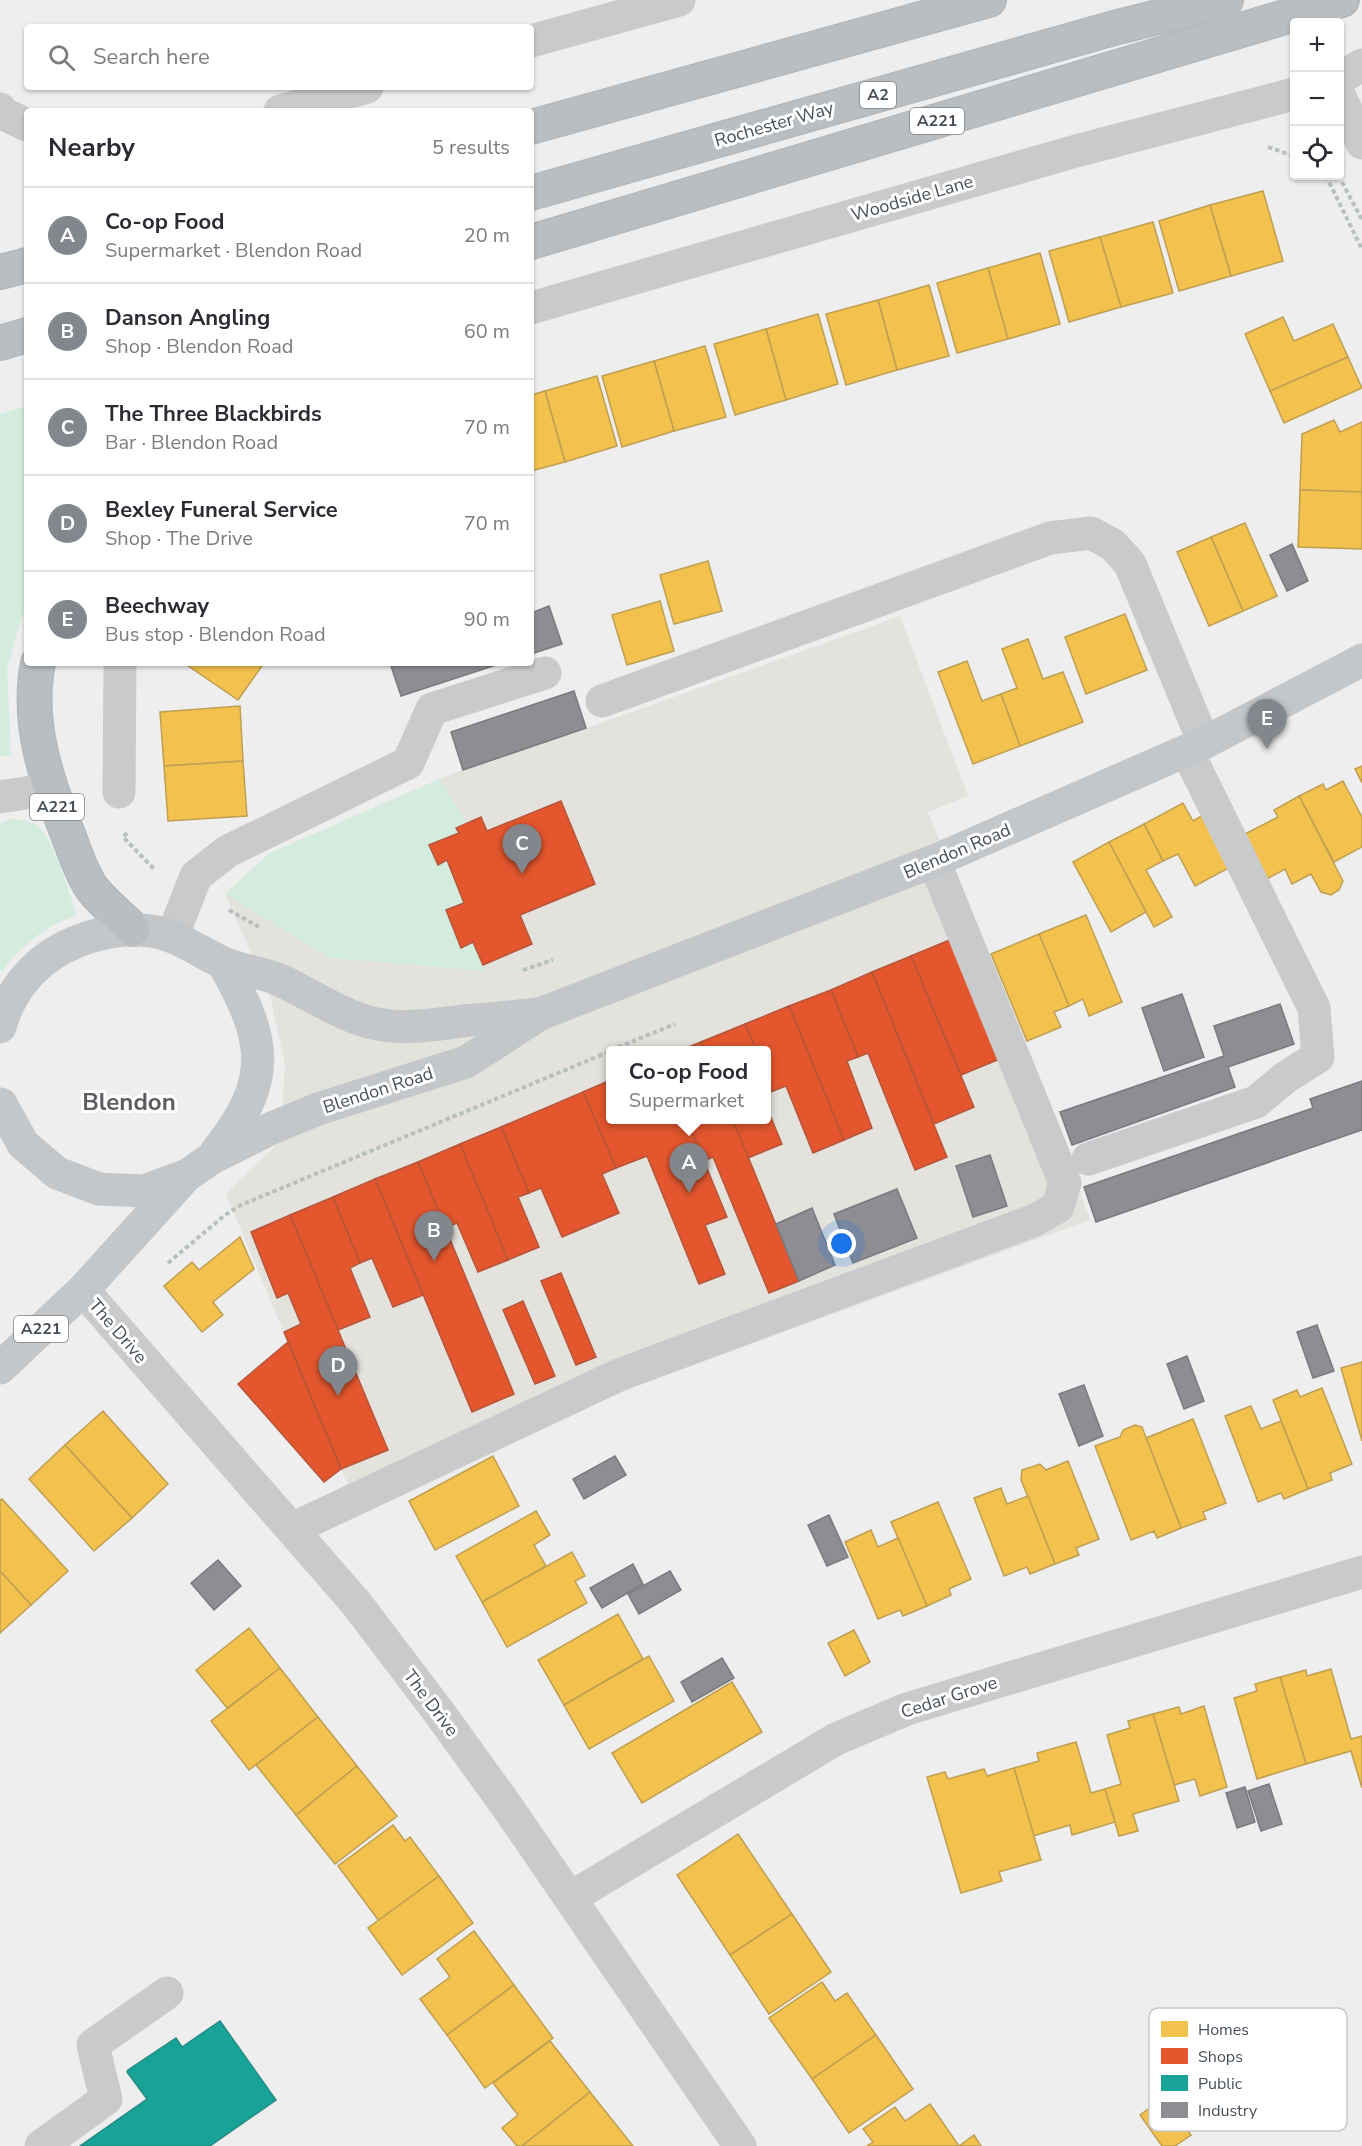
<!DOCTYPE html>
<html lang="en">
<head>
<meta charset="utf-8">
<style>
  body { margin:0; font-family:"Nunito Sans",sans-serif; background:#f7f7f7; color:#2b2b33 }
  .controls { position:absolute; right:18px; top:18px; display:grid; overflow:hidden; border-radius:6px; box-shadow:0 2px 4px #0004 }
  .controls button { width:54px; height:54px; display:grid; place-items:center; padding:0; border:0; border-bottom:2px solid #e1e1e2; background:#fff; color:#2b2b33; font:30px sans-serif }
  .you { position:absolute; left:842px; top:1244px; width:21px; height:21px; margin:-15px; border:4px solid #fff; border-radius:50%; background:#1a73e8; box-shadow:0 0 0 9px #1a73e833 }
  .badge { display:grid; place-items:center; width:39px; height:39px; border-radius:50%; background:#81878d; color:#fff; font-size:20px; font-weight:700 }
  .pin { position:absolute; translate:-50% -50px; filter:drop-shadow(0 2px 3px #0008) }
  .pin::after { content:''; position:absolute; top:32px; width:21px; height:18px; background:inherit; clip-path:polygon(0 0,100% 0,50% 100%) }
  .popup { position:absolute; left:606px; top:1046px; width:165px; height:78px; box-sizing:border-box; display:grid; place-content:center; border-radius:6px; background:#fff; filter:drop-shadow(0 2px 4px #0005); font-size:20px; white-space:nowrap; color:#7c7c81 }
  .popup b { font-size:22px; color:#2b2b33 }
  .popup::after { content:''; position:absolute; left:50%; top:100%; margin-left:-12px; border:12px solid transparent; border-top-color:#fff }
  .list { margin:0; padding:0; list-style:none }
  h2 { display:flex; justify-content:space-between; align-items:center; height:78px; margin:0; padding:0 24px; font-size:26px }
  h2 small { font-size:20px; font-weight:400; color:#7c7c81 }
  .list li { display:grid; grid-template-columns:39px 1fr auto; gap:18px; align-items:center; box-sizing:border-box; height:96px; padding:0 24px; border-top:2px solid #e1e1e2 }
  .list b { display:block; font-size:22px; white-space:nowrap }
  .list p { margin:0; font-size:20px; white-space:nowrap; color:#7c7c81 }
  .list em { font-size:20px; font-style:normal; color:#7c7c81 }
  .icon { flex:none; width:33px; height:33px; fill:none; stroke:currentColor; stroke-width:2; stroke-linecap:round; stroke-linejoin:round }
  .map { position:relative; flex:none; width:1362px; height:2146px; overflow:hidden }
  .search { position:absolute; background:#fff; box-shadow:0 2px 4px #0004; left:24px; top:24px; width:510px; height:66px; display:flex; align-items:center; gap:15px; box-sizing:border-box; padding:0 21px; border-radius:6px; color:#7c7c81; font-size:22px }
  .panel { position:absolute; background:#fff; box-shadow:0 2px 4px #0004; left:24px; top:108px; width:510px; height:558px; border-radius:6px }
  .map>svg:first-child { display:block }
  .commercial { fill:#e4e2dc; fill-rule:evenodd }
  .green { fill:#d3ecde }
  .homes { fill:#f2c14e; stroke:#bf9f51; stroke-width:1.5 }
  .shops { fill:#e4572e; stroke:#b5553b; stroke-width:1.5 }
  .public { fill:#17a398; stroke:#258a85; stroke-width:1.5 }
  .industry { fill:#8d8d92; stroke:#787b81; stroke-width:1.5 }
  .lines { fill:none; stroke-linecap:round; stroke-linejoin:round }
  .highway-casing { stroke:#b3b8bc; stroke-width:36 }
  .path { stroke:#b7c1be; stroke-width:4; stroke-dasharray:4.5 3; stroke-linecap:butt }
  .minor { stroke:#c8cacc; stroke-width:33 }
  .major { stroke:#c4c7ca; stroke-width:33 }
  .highway { stroke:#b9bec2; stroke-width:33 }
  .labels { text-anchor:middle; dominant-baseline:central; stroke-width:6; stroke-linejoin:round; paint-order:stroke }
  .shield { fill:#fff; stroke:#7e848b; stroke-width:1.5 }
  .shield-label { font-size:16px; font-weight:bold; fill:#475059 }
  .street-label { font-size:18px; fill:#475059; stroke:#fff }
  .district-label { font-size:24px; font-weight:bold; fill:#5a5d61; stroke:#fff }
  .key { fill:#fff; stroke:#c8cacd; stroke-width:1.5 }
  .key-label { font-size:16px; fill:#475059 }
</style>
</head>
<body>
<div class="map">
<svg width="1362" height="2146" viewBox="0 0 1362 2146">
  <rect width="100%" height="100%" fill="#eee"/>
  <path class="commercial" d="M900 616 968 796 928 812 1052 1114 1090 1220 617 1393 359 1510 341 1469 226 1194 280 1141 285 1064 270 996 225 894 270 853 449 775 604 722ZM611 1050H767V1120H611Z"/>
  <g class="green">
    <polygon points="27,406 27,600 7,667 11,755 0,756 0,414"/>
    <polygon points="440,779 467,824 456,828 459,833 430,845 438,865 447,860 464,903 446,910 462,948 473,942 485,971 330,958 225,894 270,853"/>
    <path d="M11 819C21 819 34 821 41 829 54 842 70 896 77 915 45 926 23 944 3 970L0 971V824Z"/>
  </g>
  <g class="homes">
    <polygon points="1263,191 1283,261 1231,276 1210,205"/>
    <polygon points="1210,205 1231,276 1179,291 1159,221"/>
    <polygon points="1153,222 1173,293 1121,307 1100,237"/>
    <polygon points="1100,237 1121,307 1069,322 1049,251"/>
    <polygon points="1040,253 1060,324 1008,339 988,268"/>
    <polygon points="988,268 1008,339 957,353 937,283"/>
    <polygon points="929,285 949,356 897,370 878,300"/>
    <polygon points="878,300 897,370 846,385 826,314"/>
    <polygon points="818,314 838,384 786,400 766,329"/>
    <polygon points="1283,317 1294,341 1333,324 1348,357 1270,391 1245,334"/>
    <polygon points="766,329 786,400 735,415 714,344"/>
    <polygon points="705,346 726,417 674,431 654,361"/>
    <polygon points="1348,357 1362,388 1284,423 1270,391"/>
    <polygon points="654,361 674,431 622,447 602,376"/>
    <polygon points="597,376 617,446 565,462 545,391"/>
    <polygon points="545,391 565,462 531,471 531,395"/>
    <polygon points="1334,420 1340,432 1362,422 1362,492 1300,490 1302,434"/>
    <polygon points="1300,490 1362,492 1362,549 1298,547"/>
    <polygon points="1245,523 1277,596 1243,611 1211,537"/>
    <polygon points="1211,537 1243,611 1209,626 1177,552"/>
    <polygon points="708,561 722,611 674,624 660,575"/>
    <polygon points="660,601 674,651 627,665 612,615"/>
    <polygon points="1125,614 1147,670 1086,694 1065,637"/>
    <polygon points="1028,639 1043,679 1063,672 1083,722 1020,746 1001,694 1017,688 1002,649"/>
    <polygon points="967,661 982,701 1001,694 1020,746 973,764 938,672"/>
    <polygon points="184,663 264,663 238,700"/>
    <polygon points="240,706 243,761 164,766 160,712"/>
    <polygon points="243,761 247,816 168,821 164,766"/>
    <polygon points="1362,766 1362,783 1355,769"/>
    <polygon points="1343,781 1362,817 1362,847 1334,862 1299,796 1323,784 1326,790"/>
    <polygon points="1299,796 1343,881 1339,890 1331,895 1321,892 1311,874 1292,884 1285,869 1265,880 1241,836 1278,817 1274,810"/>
    <polygon points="1183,803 1193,821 1208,812 1236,864 1195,886 1178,854 1163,861 1144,824"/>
    <polygon points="1144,824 1163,861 1146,870 1172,917 1154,927 1109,842"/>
    <polygon points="1109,842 1146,912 1111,932 1073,862"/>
    <polygon points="1086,915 1122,1002 1089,1016 1083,999 1069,1006 1039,934"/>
    <polygon points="1039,934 1069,1006 1054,1012 1061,1027 1027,1041 991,954"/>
    <polygon points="240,1237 254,1269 213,1302 223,1315 202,1332 164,1286 192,1262 199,1270"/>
    <polygon points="1362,1362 1362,1441 1341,1368"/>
    <polygon points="1322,1388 1352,1464 1330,1473 1332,1480 1308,1489 1273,1400 1297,1390 1300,1397"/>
    <polygon points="1251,1406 1261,1429 1281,1421 1308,1489 1284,1499 1281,1493 1258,1502 1225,1416"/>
    <polygon points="103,1411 168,1484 132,1518 65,1445"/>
    <polygon points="1193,1419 1226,1503 1203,1512 1206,1519 1181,1528 1146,1438"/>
    <polygon points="1135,1425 1142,1427 1181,1528 1157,1538 1154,1531 1131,1540 1095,1446 1120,1437 1123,1430"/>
    <polygon points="65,1445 132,1518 94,1551 29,1479"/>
    <polygon points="493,1456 519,1506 435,1550 409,1501"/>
    <polygon points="1068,1461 1099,1539 1076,1548 1079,1555 1055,1564 1021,1480 1022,1470 1040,1464 1046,1470"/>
    <polygon points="1001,1488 1007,1504 1028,1496 1055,1564 1030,1574 1027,1567 1004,1576 974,1498"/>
    <polygon points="2,1499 68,1571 31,1605 0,1571 0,1500"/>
    <polygon points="938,1502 971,1579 949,1589 951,1595 927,1606 891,1522"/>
    <polygon points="536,1511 550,1535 534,1545 546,1566 482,1602 456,1556"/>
    <polygon points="871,1530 878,1547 898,1538 927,1606 903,1616 900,1610 878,1619 845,1542"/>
    <polygon points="572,1552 585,1576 575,1581 587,1603 507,1647 482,1602"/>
    <polygon points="0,1571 31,1605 0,1633"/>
    <polygon points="618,1614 643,1659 564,1705 538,1660"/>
    <polygon points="249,1628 280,1668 227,1708 196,1670"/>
    <polygon points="854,1630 870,1662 845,1676 828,1643"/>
    <polygon points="649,1656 674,1701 589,1749 564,1705"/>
    <polygon points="280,1668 318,1717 249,1770 211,1721"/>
    <polygon points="1331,1669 1351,1739 1362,1736 1362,1788 1351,1751 1306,1764 1280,1677 1306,1670 1307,1676"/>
    <polygon points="1280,1677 1306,1764 1257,1779 1234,1698 1257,1691 1255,1684"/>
    <polygon points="732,1682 762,1732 642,1803 612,1753"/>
    <polygon points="1204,1706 1227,1787 1200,1796 1195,1779 1174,1785 1153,1714 1179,1707 1181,1714"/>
    <polygon points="1153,1714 1179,1801 1133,1814 1138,1831 1119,1836 1105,1789 1121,1784 1107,1735 1130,1728 1128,1721"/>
    <polygon points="318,1717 357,1766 296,1815 256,1765"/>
    <polygon points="1076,1742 1091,1793 1105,1789 1115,1822 1072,1835 1070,1825 1033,1836 1014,1768 1039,1761 1037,1753"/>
    <polygon points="357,1766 397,1816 335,1864 296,1815"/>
    <polygon points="1014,1768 1041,1860 999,1872 1002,1881 961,1893 927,1777 945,1772 948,1779 984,1769 987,1776"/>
    <polygon points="393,1825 405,1841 410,1837 439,1876 379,1921 338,1866"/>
    <polygon points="738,1834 792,1914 730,1955 677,1875"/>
    <polygon points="439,1876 473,1923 402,1975 368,1928"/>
    <polygon points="792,1914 831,1972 769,2014 730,1955"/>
    <polygon points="474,1931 514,1985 447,2035 420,1999 450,1977 437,1959"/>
    <polygon points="822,1982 835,2001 847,1993 876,2035 812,2079 769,2018"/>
    <polygon points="514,1985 553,2038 485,2088 447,2035"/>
    <polygon points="876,2035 913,2089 849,2133 812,2079"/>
    <polygon points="550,2041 590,2092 522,2146 517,2146 502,2128 518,2115 493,2083"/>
    <polygon points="590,2092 633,2146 522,2146"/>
    <polygon points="1165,2097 1191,2135 1175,2146 1162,2146 1140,2115"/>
    <polygon points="930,2104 959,2146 867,2146 873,2142 863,2129 895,2107 905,2121"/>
    <polygon points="974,2135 981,2146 958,2146 959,2146"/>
  </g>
  <g class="shops">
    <polygon points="561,801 595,884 520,915 532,944 483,965 473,942 461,948 446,910 464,903 447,860 438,865 429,845 459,833 456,828 481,817 487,831"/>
    <polygon points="952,939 1002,1058 961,1075 911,956"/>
    <polygon points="911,956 974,1107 934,1124 872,972"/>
    <polygon points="872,972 947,1157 915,1170 868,1053 858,1057 831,990"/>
    <polygon points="831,990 858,1057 847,1061 872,1128 844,1140 789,1006"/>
    <polygon points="789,1006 844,1140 813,1153 786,1086 773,1091 767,1077 767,1050 756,1050 745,1024"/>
    <polygon points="745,1024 756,1050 705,1050 701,1042"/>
    <polygon points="701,1042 705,1050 681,1050"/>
    <polygon points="767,1077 773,1091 767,1093"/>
    <polygon points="611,1080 611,1120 687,1120 727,1217 705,1225 725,1274 699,1284 647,1156 616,1168 583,1092"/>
    <polygon points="583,1092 616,1168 602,1174 619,1213 562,1237 541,1188 529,1193 501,1127"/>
    <polygon points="767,1108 782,1144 748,1158 733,1120 767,1120"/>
    <polygon points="687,1120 733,1120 799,1281 769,1293 713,1157 704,1161"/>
    <polygon points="501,1127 529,1193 518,1197 539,1247 508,1260 460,1144"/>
    <polygon points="460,1144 508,1260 478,1272 457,1223 445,1228 418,1162"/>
    <polygon points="418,1162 514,1394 472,1412 375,1179"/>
    <polygon points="375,1179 423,1295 393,1307 372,1258 360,1263 333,1197"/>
    <polygon points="333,1197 360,1263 350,1268 370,1317 338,1330 290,1215"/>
    <polygon points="290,1215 388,1450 341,1469 284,1332 301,1324 288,1293 277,1298 251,1232"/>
    <polygon points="561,1273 596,1357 576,1365 541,1281"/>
    <polygon points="523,1301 555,1376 535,1384 503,1310"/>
    <polygon points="288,1342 341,1469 324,1482 238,1384"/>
  </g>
  <polygon class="public" points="220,2021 276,2100 210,2146 80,2146 147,2099 127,2072 128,2070 176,2038 182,2047"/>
  <g class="industry">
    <polygon points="1292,544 1308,581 1287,591 1270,555"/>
    <polygon points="549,606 562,644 531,654 531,613"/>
    <polygon points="390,663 502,663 401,696"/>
    <polygon points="574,691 586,728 463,770 451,732"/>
    <polygon points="1182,994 1204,1057 1164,1071 1142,1008"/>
    <polygon points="1280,1004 1294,1044 1228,1067 1235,1087 1072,1145 1060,1112 1224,1056 1214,1026"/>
    <polygon points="1362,1081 1362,1130 1096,1222 1084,1187 1313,1108 1310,1099"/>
    <polygon points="990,1155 1007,1206 973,1217 956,1166"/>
    <polygon points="897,1189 917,1238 853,1263 834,1214"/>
    <polygon points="812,1208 835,1265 799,1281 776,1224"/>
    <polygon points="1317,1325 1334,1371 1313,1378 1297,1332"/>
    <polygon points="1187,1356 1204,1401 1184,1409 1167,1364"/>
    <polygon points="1084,1385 1103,1436 1079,1446 1059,1394"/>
    <polygon points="615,1456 626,1475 584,1499 573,1479"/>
    <polygon points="829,1515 848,1557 827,1566 808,1525"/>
    <polygon points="218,1560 241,1586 214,1610 191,1583"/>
    <polygon points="633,1564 643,1584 602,1608 590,1588"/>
    <polygon points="670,1571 681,1590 639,1614 628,1594"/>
    <polygon points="722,1658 734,1678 692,1702 681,1682"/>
    <polygon points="1269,1784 1282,1824 1261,1831 1248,1791"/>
    <polygon points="1245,1787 1255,1822 1237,1828 1226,1793"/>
  </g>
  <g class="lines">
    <defs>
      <g id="highway">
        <polyline points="531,127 989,0"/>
        <polyline points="531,193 1114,28 1226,0"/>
        <polyline points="531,242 1342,0"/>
        <polyline points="0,272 27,265"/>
        <polyline points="0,343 27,335"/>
        <path d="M38 663C26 723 47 782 69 837 75 853 81 872 91 887 102 902 120 916 133 929"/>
      </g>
    </defs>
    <use href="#highway" class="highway-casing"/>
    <g class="path">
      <polyline points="1268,147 1294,156"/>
      <polyline points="1326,176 1362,249"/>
      <polyline points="1342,182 1362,220"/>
      <polyline points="127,833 123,837 154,869"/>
      <polyline points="229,910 261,928"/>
      <polyline points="523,970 553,960"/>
      <polyline points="611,1050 675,1024"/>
      <polyline points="168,1263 225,1215 241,1205 611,1051"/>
    </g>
    <g class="minor">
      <polyline points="531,41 679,0"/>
      <polyline points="1340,78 1362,65"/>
      <polyline points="1340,97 1362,143"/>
      <polyline points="0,109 4,114 27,125"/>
      <polyline points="280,111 367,87"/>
      <polyline points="531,308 1076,151 1294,94"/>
      <polyline points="602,701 1050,538 1091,533 1113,545 1130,564 1204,743"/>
      <polyline points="119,792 120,663"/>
      <polyline points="0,797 51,789"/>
      <polyline points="172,937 196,876 228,851 408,763 432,709 545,673"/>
      <polyline points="1088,1159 1256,1102 1286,1077 1318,1057 1314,1008 1187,751"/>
      <polyline points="83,1290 356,1603 438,1711 506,1805 740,2146"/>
      <polyline points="292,1529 619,1375 1035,1220 1058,1207 1065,1183 934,861"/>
      <polyline points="570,1898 836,1739 907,1709 1362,1572"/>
      <polyline points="41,2146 106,2099 93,2045 167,1993"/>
    </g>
    <g class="major">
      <path d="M0 1027C9 993 32 964 63 948 96 931 138 923 173 937 189 944 205 954 221 962 240 971 263 972 282 981 311 995 341 1015 372 1023 404 1030 431 1025 462 1021 487 1019 511 1017 535 1014"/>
      <polyline points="1,1104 23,1144 57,1173 99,1189 144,1191 185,1176"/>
      <path d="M216 1152C274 1079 267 1041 223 963"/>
      <polyline points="0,1368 83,1290 186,1176 212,1158 272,1128 318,1109 466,1062 540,1014 934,861 1204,743 1362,660"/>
    </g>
    <use href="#highway" class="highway"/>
  </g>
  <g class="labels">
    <g class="shield">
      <rect x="860" y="82" width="36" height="26" rx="4.5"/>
      <rect x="910" y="108" width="54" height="26" rx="4.5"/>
      <rect x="30" y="794" width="54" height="26" rx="4.5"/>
      <rect x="14" y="1316" width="54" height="26" rx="4.5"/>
    </g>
    <g class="shield-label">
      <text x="878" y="95">A2</text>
      <text x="937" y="121">A221</text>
      <text x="57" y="807">A221</text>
      <text x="41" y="1329">A221</text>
    </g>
    <g class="street-label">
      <text transform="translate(774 124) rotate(-16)">Rochester Way</text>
      <text transform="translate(912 198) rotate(-16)">Woodside Lane</text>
      <text transform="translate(957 851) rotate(-23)">Blendon Road</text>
      <text transform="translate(378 1090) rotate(-18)">Blendon Road</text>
      <text transform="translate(118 1331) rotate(49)">The Drive</text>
      <text transform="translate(949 1697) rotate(-18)">Cedar Grove</text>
      <text transform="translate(431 1703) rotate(53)">The Drive</text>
    </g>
    <g class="district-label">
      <text x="129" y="1102">Blendon</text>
    </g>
  </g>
  <rect x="1149" y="2008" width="198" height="123" rx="9" class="key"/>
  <rect x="1161" y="2021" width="27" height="16" fill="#f2c14e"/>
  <rect x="1161" y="2048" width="27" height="16" fill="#e4572e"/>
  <rect x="1161" y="2075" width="27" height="16" fill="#17a398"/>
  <rect x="1161" y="2102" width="27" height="16" fill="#8d8d92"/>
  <g class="key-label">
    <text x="1198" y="2035">Homes</text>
    <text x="1198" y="2062">Shops</text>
    <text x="1198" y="2089">Public</text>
    <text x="1198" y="2116">Industry</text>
  </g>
</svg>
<div class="controls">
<button>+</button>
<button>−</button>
<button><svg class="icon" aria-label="locate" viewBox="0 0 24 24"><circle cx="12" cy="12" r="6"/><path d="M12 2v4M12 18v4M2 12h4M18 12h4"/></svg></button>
</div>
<div class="you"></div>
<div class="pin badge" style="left:689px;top:1193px">A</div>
<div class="popup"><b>Co-op Food</b>Supermarket</div>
<div class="pin badge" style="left:434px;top:1261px">B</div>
<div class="pin badge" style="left:522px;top:874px">C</div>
<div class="pin badge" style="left:338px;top:1396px">D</div>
<div class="pin badge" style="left:1267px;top:749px">E</div>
<div class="search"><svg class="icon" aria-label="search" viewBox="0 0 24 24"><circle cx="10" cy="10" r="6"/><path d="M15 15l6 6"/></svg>Search here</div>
<section class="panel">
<h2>Nearby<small>5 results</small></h2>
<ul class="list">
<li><span class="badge">A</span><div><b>Co-op Food</b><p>Supermarket · Blendon Road</p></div><em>20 m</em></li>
<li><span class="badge">B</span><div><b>Danson Angling</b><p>Shop · Blendon Road</p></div><em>60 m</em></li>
<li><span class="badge">C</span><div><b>The Three Blackbirds</b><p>Bar · Blendon Road</p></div><em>70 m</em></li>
<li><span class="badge">D</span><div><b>Bexley Funeral Service</b><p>Shop · The Drive</p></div><em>70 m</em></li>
<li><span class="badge">E</span><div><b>Beechway</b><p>Bus stop · Blendon Road</p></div><em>90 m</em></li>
</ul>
</section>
</div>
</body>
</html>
